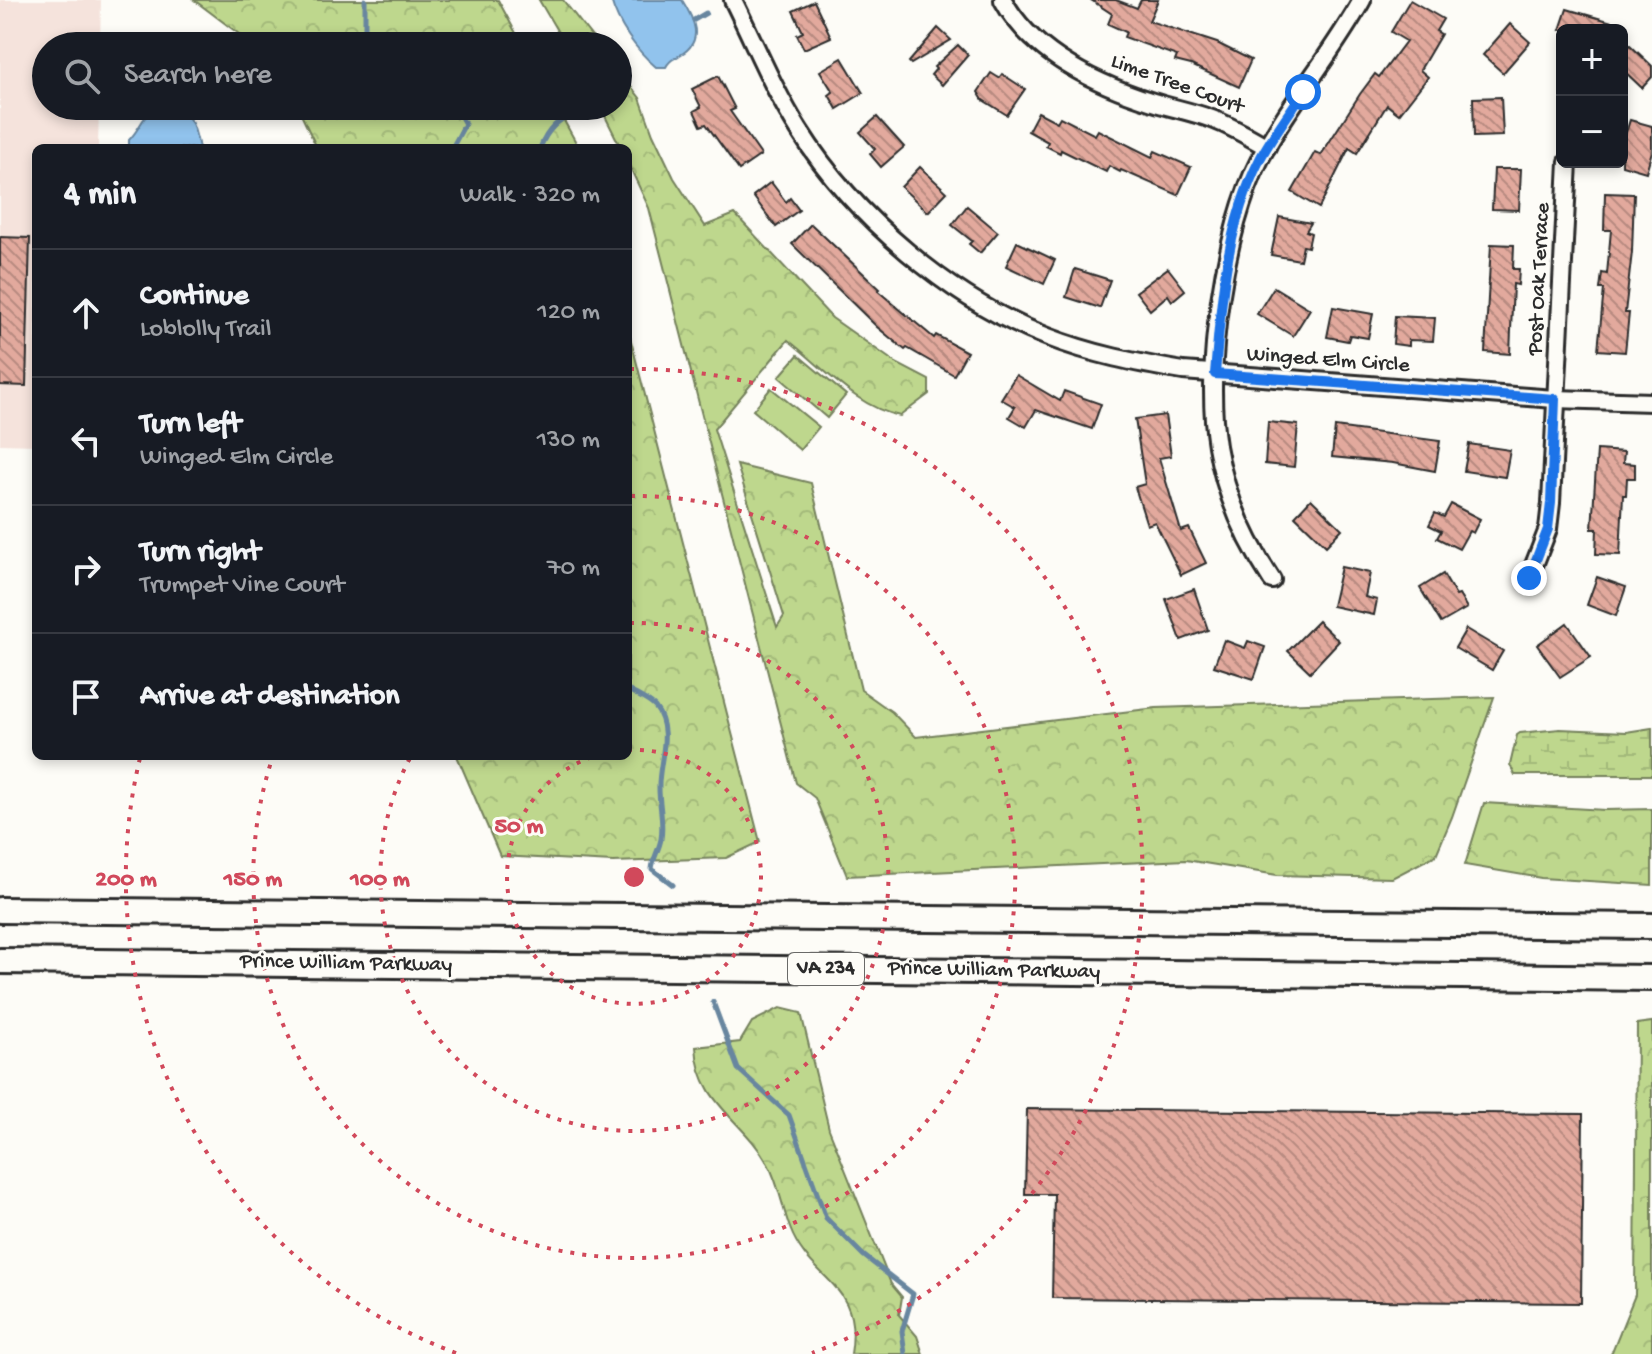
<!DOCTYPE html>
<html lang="en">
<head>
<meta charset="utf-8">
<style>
  body { margin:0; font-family:"Gochi Hand",sans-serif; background:#242831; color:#f1f3f6 }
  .controls { position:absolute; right:24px; top:24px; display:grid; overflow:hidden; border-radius:12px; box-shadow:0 4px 12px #0003 }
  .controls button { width:72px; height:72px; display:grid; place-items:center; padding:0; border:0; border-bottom:2px solid #363941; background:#171b24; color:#f1f3f6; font:40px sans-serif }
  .stop { position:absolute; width:24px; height:24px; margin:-18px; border:6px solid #1a73e8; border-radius:50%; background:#fff }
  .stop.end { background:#1a73e8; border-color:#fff; box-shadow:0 2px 8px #0008 }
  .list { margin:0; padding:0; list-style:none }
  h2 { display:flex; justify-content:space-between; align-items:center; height:104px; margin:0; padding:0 32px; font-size:34px }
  h2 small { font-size:26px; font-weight:400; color:#9ea1a6 }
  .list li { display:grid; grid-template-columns:52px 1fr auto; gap:24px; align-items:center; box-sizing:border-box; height:128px; padding:0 32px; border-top:2px solid #363941 }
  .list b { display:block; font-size:30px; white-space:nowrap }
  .list p { margin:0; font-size:26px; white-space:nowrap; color:#9ea1a6 }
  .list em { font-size:26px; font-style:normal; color:#9ea1a6 }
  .icon { flex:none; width:44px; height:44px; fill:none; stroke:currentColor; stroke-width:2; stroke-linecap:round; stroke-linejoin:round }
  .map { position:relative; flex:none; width:1652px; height:1354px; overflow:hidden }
  .search { position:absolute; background:#171b24; box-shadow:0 4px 12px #0003; left:32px; top:32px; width:600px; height:88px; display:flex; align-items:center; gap:20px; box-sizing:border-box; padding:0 28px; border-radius:44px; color:#9ea1a6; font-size:30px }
  .panel { position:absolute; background:#171b24; box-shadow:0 4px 12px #0003; left:32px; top:144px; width:600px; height:616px; border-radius:12px }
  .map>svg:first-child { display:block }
  .built { fill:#f5e3dc }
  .green { fill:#bed78d; stroke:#74815c; stroke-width:2 }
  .forest { fill:url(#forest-crowns); stroke:#74815c; stroke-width:2 }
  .wetland { fill:url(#wetland-marsh); stroke:#74815c; stroke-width:2 }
  .water { fill:#91c3ed; stroke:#68869f; stroke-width:2 }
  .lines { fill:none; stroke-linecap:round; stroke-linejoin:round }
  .stream { stroke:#68869f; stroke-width:5 }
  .building { fill:url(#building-back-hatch); stroke:#2b2b2b; stroke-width:2 }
  .minor-casing { stroke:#2b2b2b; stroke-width:22 }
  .highway-casing { stroke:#2b2b2b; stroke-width:30 }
  .minor { stroke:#fdfcf7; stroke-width:16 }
  .highway { stroke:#fdfcf7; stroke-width:24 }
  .route { stroke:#1a73e8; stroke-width:10 }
  .ring { fill:none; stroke:#d1495b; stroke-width:4; stroke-dasharray:4 8 }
  .labels { text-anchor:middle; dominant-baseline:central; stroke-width:6; stroke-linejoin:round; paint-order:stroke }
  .shield { fill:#fdfcf7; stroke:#6a6a68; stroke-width:2 }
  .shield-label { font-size:20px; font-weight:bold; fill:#2b2b2b }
  .street-label { font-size:22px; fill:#2b2b2b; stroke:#fdfcf7 }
  .centre { fill:#d1495b; stroke:#fdfcf7; stroke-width:4 }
  .ring-label { font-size:24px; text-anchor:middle; font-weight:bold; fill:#d1495b; stroke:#fdfcf7; stroke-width:6; stroke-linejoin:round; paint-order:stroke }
</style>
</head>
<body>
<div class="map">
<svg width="1652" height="1354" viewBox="0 0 1652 1354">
  <defs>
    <pattern id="forest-crowns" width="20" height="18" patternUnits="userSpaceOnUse" patternTransform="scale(2)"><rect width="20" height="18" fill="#bed78d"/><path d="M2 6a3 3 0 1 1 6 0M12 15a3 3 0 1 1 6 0" fill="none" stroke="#a3b97a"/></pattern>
    <pattern id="wetland-marsh" width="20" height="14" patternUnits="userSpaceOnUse" patternTransform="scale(2)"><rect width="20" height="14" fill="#bed78d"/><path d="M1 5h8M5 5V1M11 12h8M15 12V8" fill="none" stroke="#a3b97a"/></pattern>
    <pattern id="building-back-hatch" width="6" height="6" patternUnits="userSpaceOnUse" patternTransform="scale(2)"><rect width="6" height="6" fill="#e2a99d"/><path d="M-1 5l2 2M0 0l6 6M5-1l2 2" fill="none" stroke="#b78a80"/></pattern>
  </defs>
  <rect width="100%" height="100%" fill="#fdfcf7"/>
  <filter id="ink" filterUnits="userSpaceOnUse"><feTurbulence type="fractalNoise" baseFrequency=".0125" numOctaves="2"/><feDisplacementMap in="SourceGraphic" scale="16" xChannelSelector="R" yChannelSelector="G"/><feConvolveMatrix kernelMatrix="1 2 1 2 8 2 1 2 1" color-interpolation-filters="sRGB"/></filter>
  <g filter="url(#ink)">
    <polygon class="built" points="0,0 101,0 100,46 46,46 46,106 99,106 98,148 36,148 36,445 0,444"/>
    <g class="green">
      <polygon points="798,355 846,395 827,418 779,377"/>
      <polygon points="771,388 819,427 800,450 753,410"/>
    </g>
    <g class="forest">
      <polygon points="194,0 498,0 523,46 255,46"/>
      <polygon points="539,0 563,0 599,46 566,46"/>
      <path d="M618 70 640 98 653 134 674 178 705 226 735 214 832 318 896 363 929 380V394L900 416C856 407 823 367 788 340L714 429 777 627 784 616 737 465 811 483 861 690 892 712 916 737 1156 708 1494 697 1452 817 1436 855 1392 878 1277 875 1186 860 847 876 815 798 796 783 649 208 628 163V148H621L600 106H618Z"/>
      <polygon points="297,106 556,106 579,148 317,148"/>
      <polygon points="628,329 760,842 726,858 613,862 500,856 457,756 628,756"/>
      <polygon points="1484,803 1605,810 1652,809 1652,885 1541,878 1465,865"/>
      <path d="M780 1008 801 1013 829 1129 891 1284 902 1297 899 1315 917 1336 923 1354H851C863 1281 810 1282 790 1228 782 1207 779 1184 768 1164 743 1119 699 1104 696 1047L740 1042 752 1022Z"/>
      <polygon points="1652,1022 1652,1354 1611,1354 1635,1295 1637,1024"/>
    </g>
    <polygon class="wetland" points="1652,728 1652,775 1515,775 1510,765 1517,735 1520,733 1560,729 1626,732"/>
    <g class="water">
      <path d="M611 0H682C694 19 705 41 680 55 673 60 670 59 666 67H656C636 50 618 25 611 0Z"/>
      <path d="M170 106C192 111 195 129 199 148H129V140C145 124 141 108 170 106Z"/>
    </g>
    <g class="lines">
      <g class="stream">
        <polyline points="694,20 706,13"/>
        <polyline points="365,46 365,0"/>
        <polyline points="452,148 465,124 455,106"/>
        <path d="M540 148C549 126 559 121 578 109"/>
        <path d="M628 690C636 695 648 700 655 707 674 731 658 762 659 788 659 805 664 822 661 839 659 850 653 858 652 869L673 885"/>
        <polyline points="713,1002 738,1069 789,1115 826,1218 863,1255 913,1294 902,1331 905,1354"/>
      </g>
    </g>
    <g class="building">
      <polygon points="1091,0 1116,0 1137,8 1141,0 1158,0 1149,21 1217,43 1251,60 1239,87 1191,65 1175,61 1177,56 1124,37 1126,32 1108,24 1112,14"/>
      <polygon points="1410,0 1443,19 1436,31 1441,34 1420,70 1428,77 1399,114 1387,105 1357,153 1349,148 1319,208 1292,192 1315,152 1321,155 1360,94 1375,74 1379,77 1406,41 1391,32"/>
      <polygon points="814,1 831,37 804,49 797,35 803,32 793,11"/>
      <polygon points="1567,9 1626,26 1626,30 1560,30"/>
      <polygon points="1510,24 1530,42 1503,73 1483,55"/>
      <polygon points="938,28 951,40 911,64 909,62"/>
      <polygon points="1629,44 1652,66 1652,77 1642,88 1622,69 1622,51"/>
      <polygon points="958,45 968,55 942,85 931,75 936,69 934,67"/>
      <polygon points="842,58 863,93 837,109 829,95 833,92 820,71"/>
      <polygon points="991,73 999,78 1002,74 1025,89 1007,115 983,100 978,92"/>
      <polygon points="718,76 735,109 730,111 761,155 739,170 706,124 701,126 694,111 701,107 692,89"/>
      <polygon points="1501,97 1503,136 1474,137 1473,98"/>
      <polygon points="1038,112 1057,122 1060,117 1095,135 1098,130 1152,157 1155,151 1191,167 1178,195 1121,170 1120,172 1109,166 1106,172 1061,150 1060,153 1046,146 1048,142 1028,131"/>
      <polygon points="877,117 904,147 881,167 870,154 875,149 860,132"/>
      <polygon points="1630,120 1652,126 1652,151 1646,172 1622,165 1622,145"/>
      <polygon points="920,167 947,192 928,212 901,187"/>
      <polygon points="1494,169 1521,169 1519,210 1492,209"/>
      <polygon points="771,182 786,202 790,198 799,210 776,227 753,196"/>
      <polygon points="1605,193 1634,194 1632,252 1625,313 1629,313 1625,352 1598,350 1604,289 1600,289 1602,273 1607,274 1611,230 1604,230"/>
      <polygon points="967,206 998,232 980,253 969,244 972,241 952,225"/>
      <polygon points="1279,217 1311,223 1306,231 1311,233 1308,247 1303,246 1300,260 1271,255"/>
      <polygon points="811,224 880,289 878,291 934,338 936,335 967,352 954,375 907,348 905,350 877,327 792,244"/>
      <polygon points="0,237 30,238 26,386 0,385"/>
      <polygon points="1017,242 1055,260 1044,284 1006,266"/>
      <polygon points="1491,244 1514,245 1513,269 1519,269 1518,285 1513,284 1510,354 1485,352"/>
      <polygon points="1168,268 1185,290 1172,301 1168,295 1150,310 1136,292"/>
      <polygon points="1075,269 1110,280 1100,308 1066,297"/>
      <polygon points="1274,287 1310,309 1293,336 1257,314"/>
      <polygon points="1333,307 1373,314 1368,338 1350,335 1348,341 1327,337"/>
      <polygon points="1395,316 1435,318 1433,341 1409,340 1409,346 1393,344"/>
      <polygon points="1016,375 1060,401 1064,391 1101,404 1092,429 1036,410 1026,427 1009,417 1015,407 1001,399"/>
      <polygon points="1165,415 1171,456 1159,458 1181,531 1189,528 1206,563 1181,575 1155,522 1147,525 1135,487 1145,484 1135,419"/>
      <polygon points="1268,422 1298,425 1294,467 1265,464"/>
      <polygon points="1335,427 1440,441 1435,471 1393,463 1332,457"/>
      <polygon points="1469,444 1510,450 1505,477 1464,471"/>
      <polygon points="1597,450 1624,452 1623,463 1635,464 1635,478 1627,478 1626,495 1623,495 1620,555 1596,554 1597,529 1592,529"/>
      <polygon points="1311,499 1342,529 1326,546 1295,516"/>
      <polygon points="1451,504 1480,519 1473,533 1469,531 1459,549 1437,538 1441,531 1429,525 1435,513 1444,517"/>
      <polygon points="1341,567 1370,573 1365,597 1377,600 1374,615 1332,606"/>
      <polygon points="1443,574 1456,596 1459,595 1467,608 1441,623 1420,588"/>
      <polygon points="1597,577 1626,587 1616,616 1587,605"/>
      <polygon points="1194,589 1208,630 1181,640 1166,599"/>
      <polygon points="1318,621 1339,641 1310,672 1288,651"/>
      <polygon points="1567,623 1591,657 1560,677 1537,645"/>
      <polygon points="1466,629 1503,651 1492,670 1455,648"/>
      <polygon points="1224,640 1245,648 1248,641 1265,647 1254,679 1214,666"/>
      <polygon points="1027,1109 1583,1114 1581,1303 1052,1298 1054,1194 1025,1194"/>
    </g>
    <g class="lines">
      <defs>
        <g id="minor">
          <path d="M733 0C755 44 773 89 799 130 853 216 952 301 1048 337 1091 354 1137 363 1183 371L1555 399 1652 402"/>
          <path d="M1003 0C1032 54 1096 84 1153 102 1172 108 1193 112 1212 119 1231 126 1250 137 1267 147"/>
          <polyline points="1529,578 1548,529 1551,503 1568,162"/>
          <path d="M1272 580C1245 539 1225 494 1217 446 1204 368 1224 229 1260 159 1289 103 1332 55 1362 0"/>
        </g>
        <g id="highway">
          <polyline points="0,910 1652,926"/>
          <polyline points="0,961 1652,978"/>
        </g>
      </defs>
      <use href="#minor" class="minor-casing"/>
      <use href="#highway" class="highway-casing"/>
      <use href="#minor" class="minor"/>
      <use href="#highway" class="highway"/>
    </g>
  </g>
  <g class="lines" filter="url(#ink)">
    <path class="route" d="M1303 92C1289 114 1272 136 1260 159 1226 226 1221 301 1215 374L1555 399 1551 503 1548 529 1529 578"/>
  </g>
  <g class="ring">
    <path d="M628 750A127 127 0 1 1 595 756"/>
    <path d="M630 623A254 254 0 1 1 410 758"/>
    <path d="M631 496A381 381 0 1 1 273 756"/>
    <path d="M456 1353A508 508 0 0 1 140 758M630 369A508 508 0 0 1 812 1353"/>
  </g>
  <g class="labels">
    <rect class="shield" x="788" y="953" width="76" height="32" rx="6"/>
    <g class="shield-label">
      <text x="826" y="969">VA 234</text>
    </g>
    <g class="street-label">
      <text transform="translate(1177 85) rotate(20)">Lime Tree Court</text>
      <text transform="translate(1540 279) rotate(-87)">Post Oak Terrace</text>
      <text transform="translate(1328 361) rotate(4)">Winged Elm Circle</text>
      <text transform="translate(346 964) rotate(1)">Prince William Parkway</text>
      <text transform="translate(994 971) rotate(1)">Prince William Parkway</text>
    </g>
  </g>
  <circle cx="634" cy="877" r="12" class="centre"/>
  <g class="ring-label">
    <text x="519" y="832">50 m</text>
    <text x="253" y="885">150 m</text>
    <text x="380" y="885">100 m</text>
    <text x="126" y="885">200 m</text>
  </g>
</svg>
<div class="controls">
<button>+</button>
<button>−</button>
</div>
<div class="stop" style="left:1303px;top:92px"></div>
<div class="stop end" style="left:1529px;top:578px"></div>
<div class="search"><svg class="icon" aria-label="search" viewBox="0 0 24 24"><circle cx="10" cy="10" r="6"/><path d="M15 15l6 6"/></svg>Search here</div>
<section class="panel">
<h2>4 min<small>Walk · 320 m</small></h2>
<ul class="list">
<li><svg class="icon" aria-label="ahead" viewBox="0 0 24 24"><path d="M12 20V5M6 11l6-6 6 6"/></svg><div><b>Continue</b><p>Loblolly Trail</p></div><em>120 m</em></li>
<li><svg class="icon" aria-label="left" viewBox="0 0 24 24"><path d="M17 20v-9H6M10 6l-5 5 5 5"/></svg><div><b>Turn left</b><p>Winged Elm Circle</p></div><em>130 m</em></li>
<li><svg class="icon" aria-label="right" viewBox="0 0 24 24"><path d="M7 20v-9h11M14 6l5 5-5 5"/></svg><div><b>Turn right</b><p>Trumpet Vine Court</p></div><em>70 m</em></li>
<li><svg class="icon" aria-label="arrive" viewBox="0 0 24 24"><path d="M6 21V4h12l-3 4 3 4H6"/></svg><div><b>Arrive at destination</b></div></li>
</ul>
</section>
</div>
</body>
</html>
